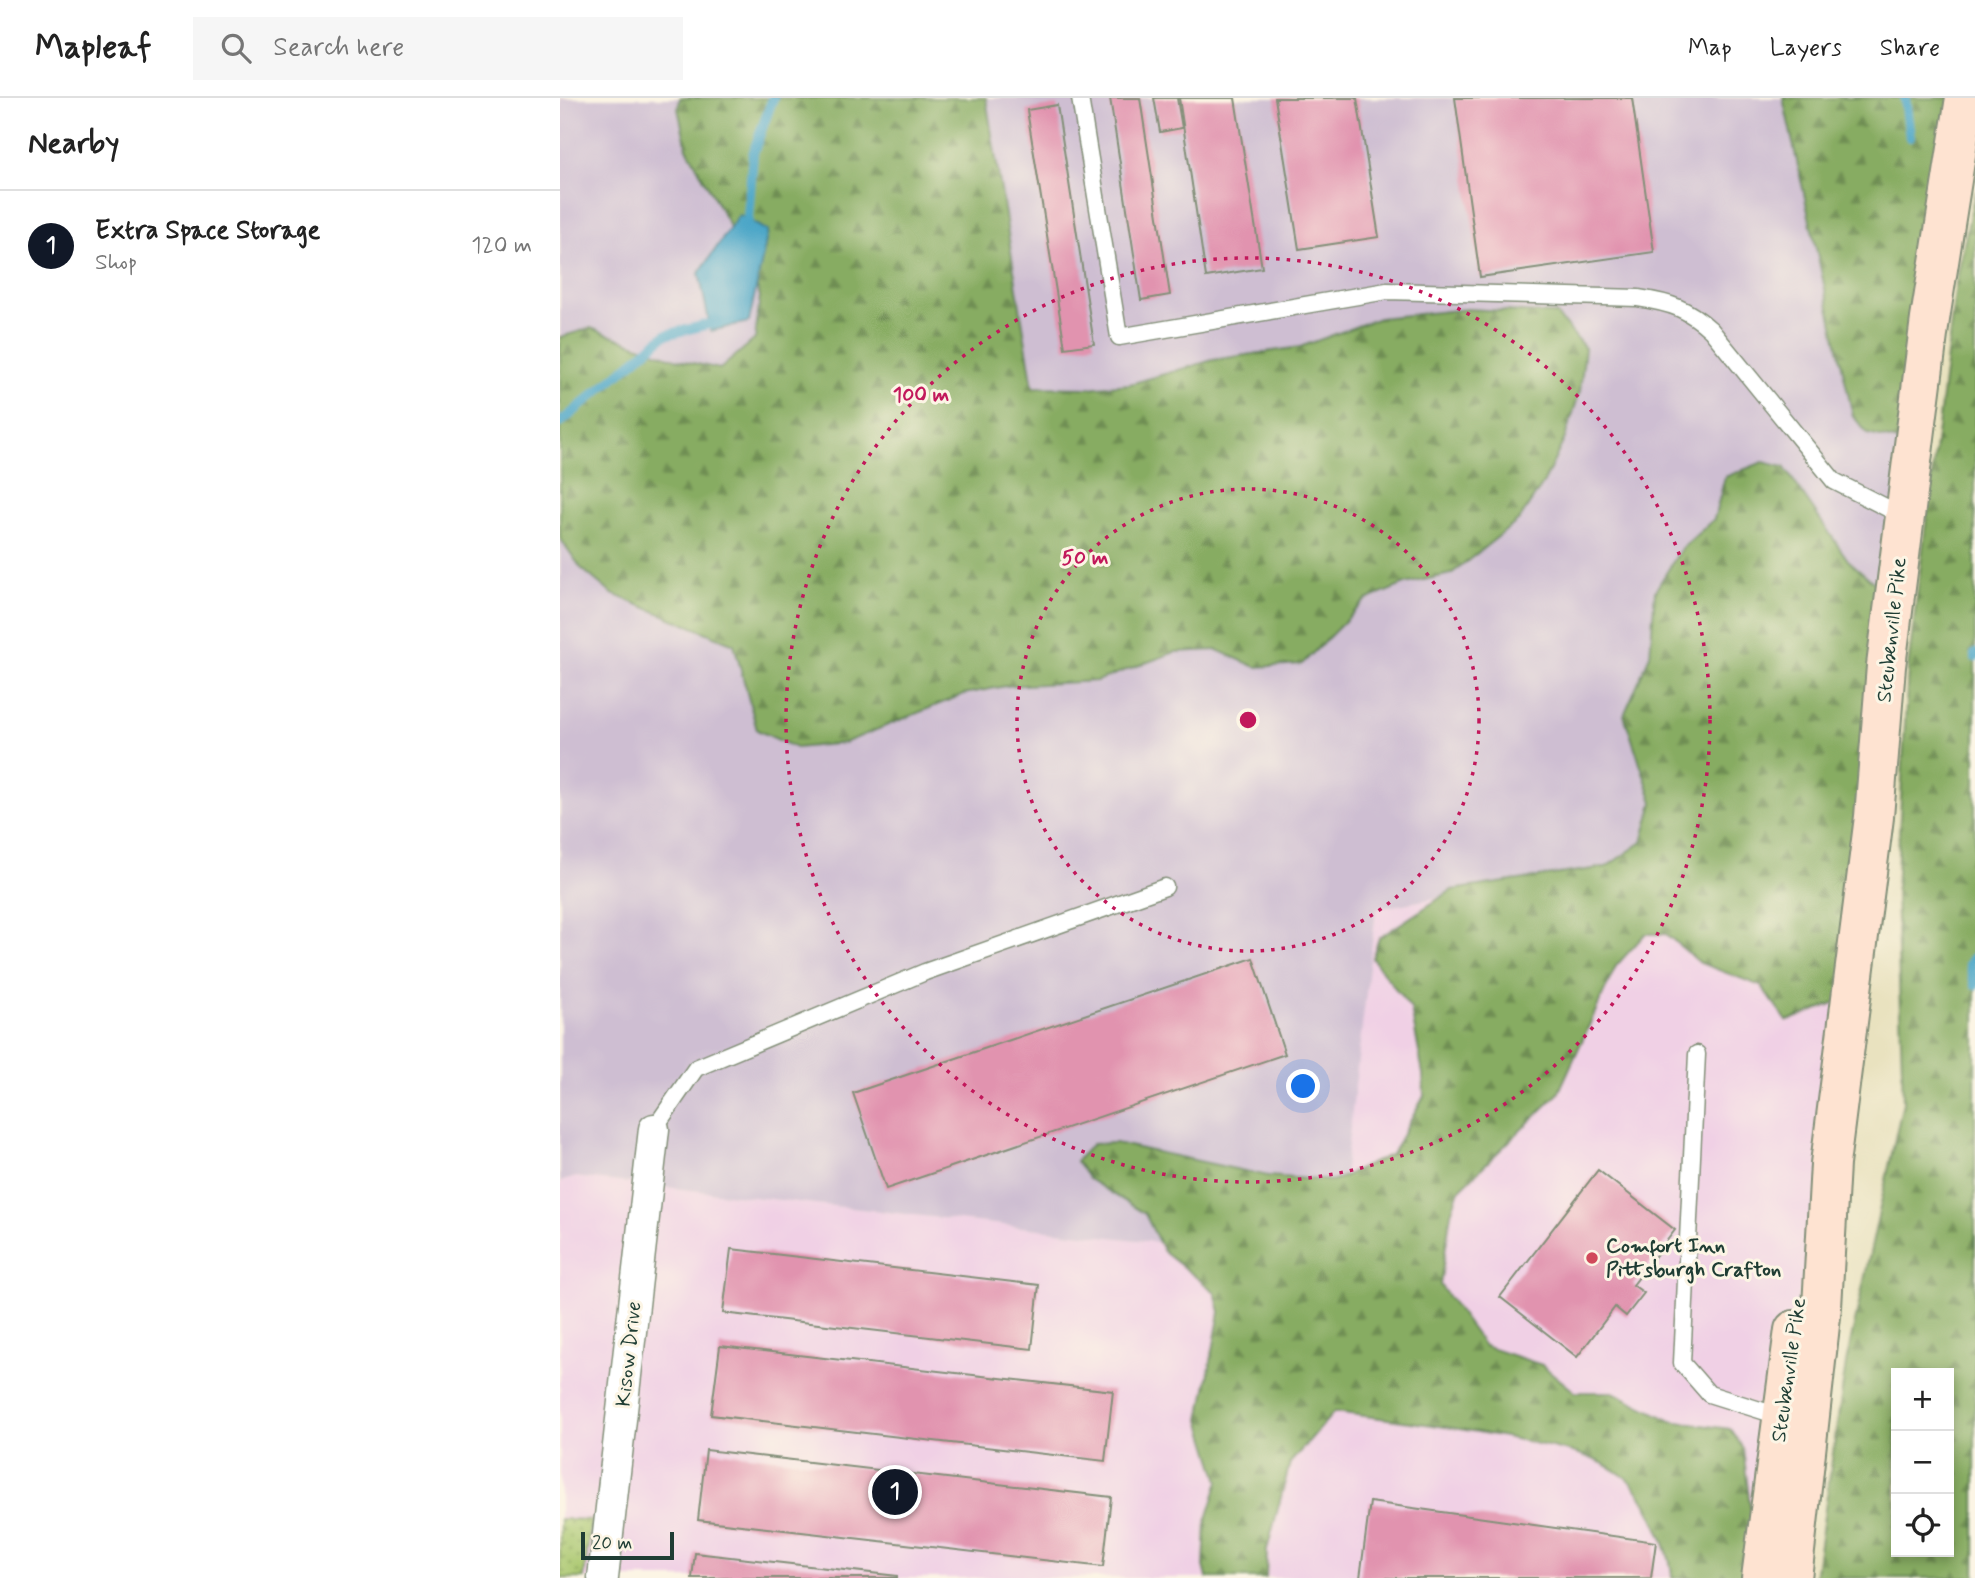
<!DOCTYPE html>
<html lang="en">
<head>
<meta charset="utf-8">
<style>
  body { margin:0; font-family:Mynerve,sans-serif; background:#f6f6f6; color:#222 }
  .controls { position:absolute; right:21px; bottom:21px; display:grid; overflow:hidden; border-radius:0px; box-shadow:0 4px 10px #0003 }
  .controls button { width:63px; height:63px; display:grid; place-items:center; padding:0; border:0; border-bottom:2px solid #e0e0e0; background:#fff; color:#222; font:35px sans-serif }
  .scale { position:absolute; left:21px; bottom:18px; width:93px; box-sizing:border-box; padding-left:7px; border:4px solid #1f3d34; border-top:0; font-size:19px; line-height:24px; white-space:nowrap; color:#1f3d34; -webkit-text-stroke:5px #fcf5e5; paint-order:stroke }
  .you { position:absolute; left:744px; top:989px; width:24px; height:24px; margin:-18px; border:5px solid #fff; border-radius:50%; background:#1a73e8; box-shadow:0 0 0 10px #1a73e833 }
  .badge { display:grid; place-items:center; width:46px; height:46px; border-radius:50%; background:#111827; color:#fff; font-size:23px; font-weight:700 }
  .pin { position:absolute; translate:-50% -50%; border:4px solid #fff; box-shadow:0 2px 7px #0006 }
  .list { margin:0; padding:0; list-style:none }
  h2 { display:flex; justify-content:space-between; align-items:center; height:91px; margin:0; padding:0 28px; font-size:30px }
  h2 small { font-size:23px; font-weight:400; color:#767676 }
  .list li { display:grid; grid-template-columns:46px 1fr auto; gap:21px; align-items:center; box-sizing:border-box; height:112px; padding:0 28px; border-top:2px solid #e0e0e0 }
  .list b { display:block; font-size:26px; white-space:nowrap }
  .list p { margin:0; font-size:23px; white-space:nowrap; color:#767676 }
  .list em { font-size:23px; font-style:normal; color:#767676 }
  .icon { flex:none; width:38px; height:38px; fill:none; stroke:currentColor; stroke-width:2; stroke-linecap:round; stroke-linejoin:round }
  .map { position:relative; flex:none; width:1415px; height:1480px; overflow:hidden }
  header { display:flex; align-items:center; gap:42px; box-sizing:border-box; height:98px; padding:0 35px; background:#fff; border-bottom:2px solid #e0e0e0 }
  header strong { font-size:33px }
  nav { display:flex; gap:38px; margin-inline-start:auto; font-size:24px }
  .search { width:490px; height:63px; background:#f6f6f6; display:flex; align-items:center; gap:18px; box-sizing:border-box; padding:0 24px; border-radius:0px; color:#767676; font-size:26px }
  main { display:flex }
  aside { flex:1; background:#fff }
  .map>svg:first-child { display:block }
  .built { fill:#f0d0e5 }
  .industrial { fill:#cebed2 }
  .grass { fill:url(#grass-dots); stroke:#648252; stroke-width:2 }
  .forest { fill:url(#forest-firs); stroke:#53744b; stroke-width:2; fill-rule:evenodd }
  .water { fill:#49a5c7; stroke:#34717e; stroke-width:2 }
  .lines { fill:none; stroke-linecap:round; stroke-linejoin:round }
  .stream { stroke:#49a5c7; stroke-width:10 }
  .building { fill:#e193af }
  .lane-casing { stroke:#84907a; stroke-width:19 }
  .street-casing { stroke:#84907a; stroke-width:33 }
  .secondary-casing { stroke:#84907a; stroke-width:42 }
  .lane { stroke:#fff; stroke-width:16 }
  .street { stroke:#fff; stroke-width:30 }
  .secondary { stroke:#fee3d1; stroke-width:38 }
  .ring { fill:none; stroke:#c2185b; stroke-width:3.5; stroke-dasharray:3.5 7 }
  .poi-dot { fill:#d1495b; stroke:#fcf5e5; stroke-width:2.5 }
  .labels { text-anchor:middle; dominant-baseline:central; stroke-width:6; stroke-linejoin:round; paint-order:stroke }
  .street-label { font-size:21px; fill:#1f3d34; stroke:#fcf5e5 }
  .poi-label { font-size:21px; font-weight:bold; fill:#1f3d34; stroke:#fcf5e5; text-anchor:start }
  .centre { fill:#c2185b; stroke:#fcf5e5; stroke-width:3.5 }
  .ring-label { font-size:21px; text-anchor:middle; font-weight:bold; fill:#c2185b; stroke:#fcf5e5; stroke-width:6; stroke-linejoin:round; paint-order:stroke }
</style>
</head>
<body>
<header>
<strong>Mapleaf</strong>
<div class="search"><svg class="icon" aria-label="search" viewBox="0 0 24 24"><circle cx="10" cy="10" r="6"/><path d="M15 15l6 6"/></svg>Search here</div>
<nav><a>Map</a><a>Layers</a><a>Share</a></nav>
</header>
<main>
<aside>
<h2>Nearby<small></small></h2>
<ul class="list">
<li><span class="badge">1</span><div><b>Extra Space Storage</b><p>Shop</p></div><em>120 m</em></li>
</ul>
</aside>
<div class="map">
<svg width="1415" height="1480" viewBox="0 0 1415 1480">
  <defs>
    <pattern id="grass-dots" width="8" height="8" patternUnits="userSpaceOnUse" patternTransform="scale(1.75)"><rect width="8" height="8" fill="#aac86f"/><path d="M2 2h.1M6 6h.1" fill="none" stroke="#8aa45c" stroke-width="1.8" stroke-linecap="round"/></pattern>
    <pattern id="forest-firs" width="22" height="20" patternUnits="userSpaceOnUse" patternTransform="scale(1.75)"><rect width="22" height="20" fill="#87ac62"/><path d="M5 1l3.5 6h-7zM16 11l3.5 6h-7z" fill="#6e8d52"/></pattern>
  </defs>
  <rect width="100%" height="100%" fill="#fcf5e5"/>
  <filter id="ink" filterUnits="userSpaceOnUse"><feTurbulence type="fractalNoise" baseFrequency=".0143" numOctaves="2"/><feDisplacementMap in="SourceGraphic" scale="14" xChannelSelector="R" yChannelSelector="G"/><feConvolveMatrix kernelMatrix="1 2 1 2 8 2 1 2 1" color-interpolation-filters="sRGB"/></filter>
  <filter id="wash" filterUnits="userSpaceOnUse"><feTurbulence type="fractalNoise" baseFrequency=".00686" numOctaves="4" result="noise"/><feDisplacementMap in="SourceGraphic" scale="28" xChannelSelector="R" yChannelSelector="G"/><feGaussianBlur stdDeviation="1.57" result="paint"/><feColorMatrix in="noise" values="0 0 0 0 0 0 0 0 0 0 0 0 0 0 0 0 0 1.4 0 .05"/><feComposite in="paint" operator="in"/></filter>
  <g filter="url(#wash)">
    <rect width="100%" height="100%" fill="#e9e2bf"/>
    <polygon class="built" points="1314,719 1270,1066 1237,1206 1201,1480 0,1480 0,1084 16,1079 773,1164 816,811"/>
    <polygon class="industrial" points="0,0 1405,0 1314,719 816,811 774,1164 16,1079 0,1084"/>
    <polygon class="grass" points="0,1421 31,1422 24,1480 0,1480"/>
    <g class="forest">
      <polygon points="120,0 426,0 473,289 527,290 570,286 653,262 740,249 819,220 908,211 996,216 1025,250 1020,293 1005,340 984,384 959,422 891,476 845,486 806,502 742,566 696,569 657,552 615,554 537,583 446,588 404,596 284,645 236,650 197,632 174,546 52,496 21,470 0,440 0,239 31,230 115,261 160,271 195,241 200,198 187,160 127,50 118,11"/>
      <polygon points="1223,0 1401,0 1347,345 1308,336 1293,318"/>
      <path d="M1415 93V1480H1255L1286 1265 1343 1004 1336 793 1348 570 1396 185ZM1336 1275H1389V1454H1336Z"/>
      <path d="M1203 364 1224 369 1288 462 1331 499 1286 901 1227 923 1201 888 1140 865 1106 836H1085L1056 868 998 996 899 1092 891 1115 880 1187 924 1248 982 1267 1015 1294H1053L1111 1323 1170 1331 1183 1350 1191 1416 1195 1480H1112C1112 1454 1084 1391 1062 1377 1034 1357 1006 1352 973 1345 907 1330 841 1323 774 1314L730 1365 707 1452 706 1480H647L644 1468 646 1424 659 1383 640 1322 660 1214 655 1194 604 1154 585 1116 529 1081 516 1063 532 1046 555 1045 708 1078 774 1083 832 1056 864 998 863 976 851 911 812 860 819 840 892 792 1046 769 1082 744 1093 704 1064 617 1090 557 1095 493 1121 451 1154 421 1165 379Z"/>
    </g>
    <polygon class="water" points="179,117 208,133 189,224 151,233 139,175"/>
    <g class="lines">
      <g class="stream">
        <polyline points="1345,0 1350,39"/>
        <polyline points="187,132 193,55 213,0"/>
        <polyline points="0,325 105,237 162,223"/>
        <polyline points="1415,556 1415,559"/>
        <polyline points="1415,858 1410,866 1415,886"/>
      </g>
    </g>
    <g id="blocks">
      <g class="building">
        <polygon points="550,0 580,0 610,197 581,202"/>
        <polygon points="594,0 617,0 622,30 600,34"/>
        <polygon points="619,0 675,0 702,170 646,179"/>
        <polygon points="715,0 797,0 819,139 739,151"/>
        <polygon points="895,0 1072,0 1094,154 920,179"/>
        <polygon points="497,7 534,246 505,250 467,12"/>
        <polygon points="693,860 725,956 326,1091 293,995"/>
        <polygon points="1038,1072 1115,1132 1073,1187 1084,1195 1066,1218 1055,1209 1017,1259 940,1199"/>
        <polygon points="171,1151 479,1187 472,1251 163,1215"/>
        <polygon points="160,1248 553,1293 545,1363 151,1317"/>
        <polygon points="146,1352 551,1399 543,1469 138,1422"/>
        <polygon points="810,1404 1096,1444 1091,1480 800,1480"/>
        <polygon points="135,1455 337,1478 337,1480 132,1480"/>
      </g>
    </g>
  </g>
  <g filter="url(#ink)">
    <use href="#blocks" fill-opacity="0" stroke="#84907a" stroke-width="2"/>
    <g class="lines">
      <defs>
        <g id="lane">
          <path d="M520 0 559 239 827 193 1078 200C1111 205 1127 210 1151 232L1274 383 1345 419"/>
          <polyline points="1137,956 1122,1265 1149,1296 1222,1319"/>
          <polyline points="94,1031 136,970 365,874 605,789"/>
        </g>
        <polyline id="street" points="43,1480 94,1031"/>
        <g id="secondary">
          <polyline points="1201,1480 1234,1232"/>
          <polyline points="1232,1480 1262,1209 1270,1066 1314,719 1326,568 1370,221 1405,0"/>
        </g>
      </defs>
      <use href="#lane" class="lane-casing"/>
      <use href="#street" class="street-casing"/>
      <use href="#secondary" class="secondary-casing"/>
      <use href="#lane" class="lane"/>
      <use href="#street" class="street"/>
      <use href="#secondary" class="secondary"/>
    </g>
  </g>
  <g class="ring">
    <circle cx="688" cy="622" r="231"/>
    <circle cx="688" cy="622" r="462"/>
  </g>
  <circle class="poi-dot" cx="1032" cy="1160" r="7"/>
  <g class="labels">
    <g class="street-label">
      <text transform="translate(1332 532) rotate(-84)">Steubenville Pike</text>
      <text transform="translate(69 1256) rotate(-84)">Kisow Drive</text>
      <text transform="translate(1229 1272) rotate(-82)">Steubenville Pike</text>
    </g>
    <g class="poi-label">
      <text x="1046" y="1148">Comfort Inn<tspan x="1046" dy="24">Pittsburgh Crafton</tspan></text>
    </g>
  </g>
  <circle cx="688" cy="622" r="10" class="centre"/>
  <g class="ring-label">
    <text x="361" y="303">100 m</text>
    <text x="525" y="466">50 m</text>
  </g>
</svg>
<div class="controls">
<button>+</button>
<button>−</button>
<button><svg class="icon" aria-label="locate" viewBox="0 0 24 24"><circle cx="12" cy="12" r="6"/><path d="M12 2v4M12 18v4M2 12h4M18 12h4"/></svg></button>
</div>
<div class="scale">20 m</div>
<div class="you"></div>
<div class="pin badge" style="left:335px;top:1394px">1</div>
</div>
</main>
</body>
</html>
